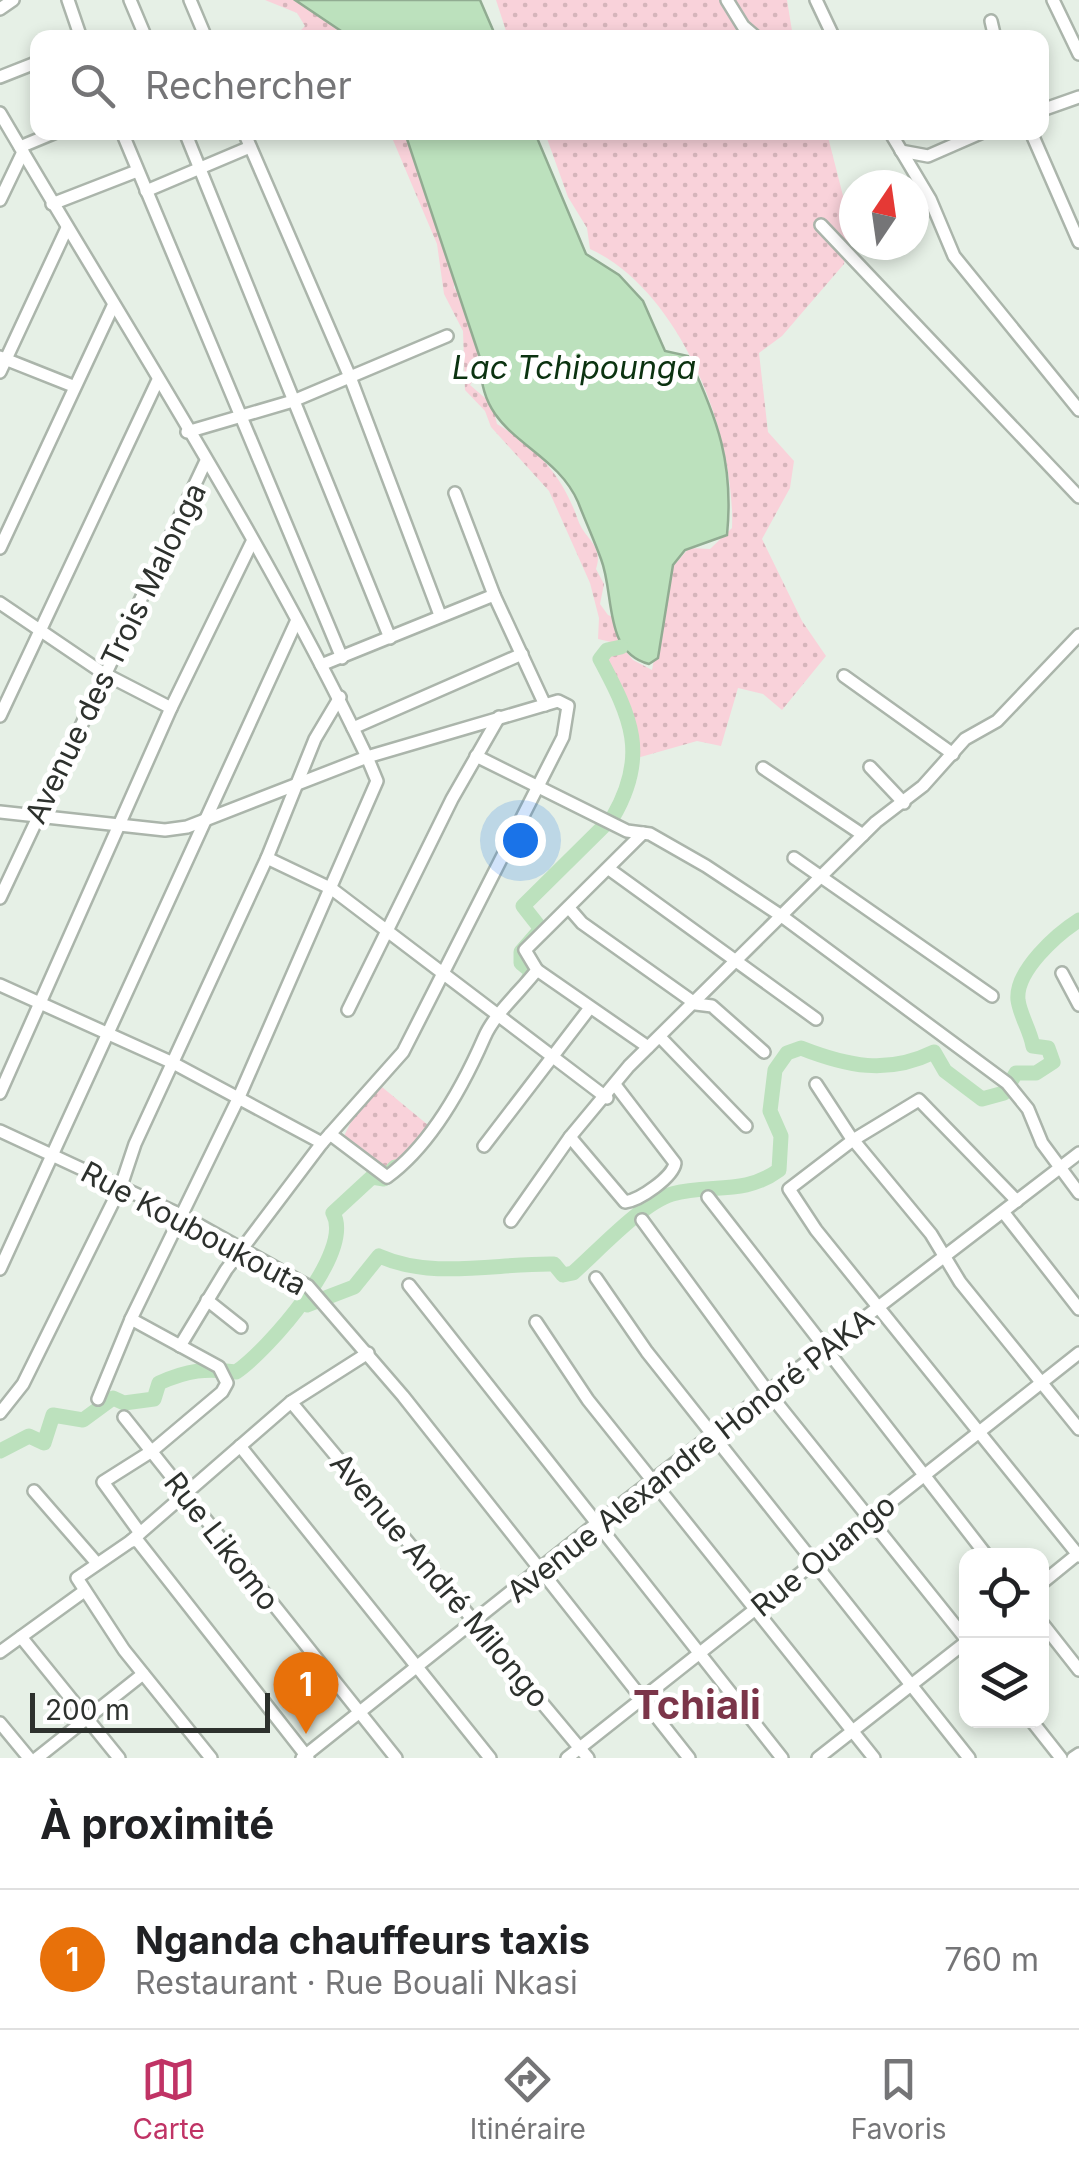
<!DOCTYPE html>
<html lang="fr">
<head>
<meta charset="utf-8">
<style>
  body { margin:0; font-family:Inter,sans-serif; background:#f2f2f2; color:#202124 }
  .controls { position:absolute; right:30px; bottom:30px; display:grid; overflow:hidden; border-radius:20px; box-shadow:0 5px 15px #0003 }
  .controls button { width:90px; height:90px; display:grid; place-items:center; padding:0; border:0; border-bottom:2px solid #e0e0e0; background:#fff; color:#202124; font:50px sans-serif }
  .compass { position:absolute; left:839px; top:170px; width:90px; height:90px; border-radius:50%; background:#fff; box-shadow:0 5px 15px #0003; rotate:13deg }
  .scale { position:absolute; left:30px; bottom:25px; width:240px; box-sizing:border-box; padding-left:10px; border:5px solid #2d312d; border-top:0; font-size:28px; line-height:35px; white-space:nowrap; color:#2d312d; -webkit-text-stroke:8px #fff; paint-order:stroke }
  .you { position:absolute; left:520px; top:840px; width:35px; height:35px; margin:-25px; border:8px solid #fff; border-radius:50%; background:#1a73e8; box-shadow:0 0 0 15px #1a73e833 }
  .badge { display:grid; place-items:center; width:65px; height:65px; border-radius:50%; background:#c03365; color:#fff; font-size:32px; font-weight:700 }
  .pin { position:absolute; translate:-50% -82px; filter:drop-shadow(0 2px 5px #0008) }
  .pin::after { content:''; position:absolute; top:52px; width:35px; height:30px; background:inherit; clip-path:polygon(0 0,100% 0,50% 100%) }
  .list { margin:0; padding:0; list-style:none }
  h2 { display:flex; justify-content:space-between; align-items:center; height:130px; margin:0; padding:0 40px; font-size:42px }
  h2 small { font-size:32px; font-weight:400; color:#757577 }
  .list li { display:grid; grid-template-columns:65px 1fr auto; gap:30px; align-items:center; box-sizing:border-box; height:140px; padding:0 40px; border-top:2px solid #e0e0e0 }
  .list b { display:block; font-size:38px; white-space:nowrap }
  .list p { margin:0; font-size:32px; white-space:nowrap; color:#757577 }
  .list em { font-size:32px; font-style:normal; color:#757577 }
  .icon { flex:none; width:55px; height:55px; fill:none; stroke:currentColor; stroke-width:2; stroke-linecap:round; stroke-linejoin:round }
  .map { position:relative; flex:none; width:1079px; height:1758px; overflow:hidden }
  .search { position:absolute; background:#fff; box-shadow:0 5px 15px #0003; left:30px; right:30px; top:30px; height:110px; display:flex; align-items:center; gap:25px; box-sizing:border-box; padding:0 35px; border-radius:20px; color:#757577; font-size:38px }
  .sheet { height:270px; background:#fff }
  nav { display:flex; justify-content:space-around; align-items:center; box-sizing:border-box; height:140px; border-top:2px solid #e0e0e0; background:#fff; font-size:28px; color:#757577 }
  nav a { display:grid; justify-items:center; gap:5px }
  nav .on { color:#c03365 }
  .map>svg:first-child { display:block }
  .grass { fill:url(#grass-dots) }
  .water { fill:#bce1bd; stroke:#91ac92; stroke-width:2.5 }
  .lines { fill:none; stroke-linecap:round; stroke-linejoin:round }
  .river { stroke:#bce1bd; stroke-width:15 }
  .minor-casing { stroke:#abb5ab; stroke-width:16 }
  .minor { stroke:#fff; stroke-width:11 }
  .labels { text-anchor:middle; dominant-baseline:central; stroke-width:10; stroke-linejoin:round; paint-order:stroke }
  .street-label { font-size:30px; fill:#2d312d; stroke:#fff }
  .water-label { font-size:32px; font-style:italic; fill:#0b3210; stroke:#fff }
  .district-label { font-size:40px; font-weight:bold; fill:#7b3549; stroke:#fff }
</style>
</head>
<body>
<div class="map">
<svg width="1079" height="1758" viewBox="0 0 1079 1758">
  <defs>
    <pattern id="grass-dots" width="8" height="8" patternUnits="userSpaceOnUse" patternTransform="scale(2.5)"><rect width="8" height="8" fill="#f9d2da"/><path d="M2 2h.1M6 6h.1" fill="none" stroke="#d6b5bb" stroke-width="1.8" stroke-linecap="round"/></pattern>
  </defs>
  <rect width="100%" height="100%" fill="#e6f0e6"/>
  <g class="grass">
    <polygon points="265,0 318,0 356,37 294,37 305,26 297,13"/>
    <polygon points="496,0 787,0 793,37 508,37"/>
    <path d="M390 133H412L455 262 454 288 469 305 481 368 470 385 492 404 497 424C537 448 563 476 578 520 585 540 604 545 596 569L604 584 600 604 608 615 625 622 624 640 618 642 633 660 652 670 671 569 689 548 710 549 732 528C736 434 680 290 590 249L587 228 568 197 545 133H827L851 227 844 264 782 336 759 353 768 432 794 461 790 488 762 539 802 621 826 656 782 710 763 694 738 688 721 746 697 741 637 758 606 667 611 642 598 639 599 618 590 583 549 491 491 427 485 411 465 390 463 331 444 294 437 244Z"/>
    <polygon points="382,1087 428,1125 394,1167 385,1172 343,1138 354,1116"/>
  </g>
  <g class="water">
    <polygon points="295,0 480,0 496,37 350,37"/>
    <path d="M405 133H535L586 254 619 275 643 301 665 351 688 356C718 420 734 464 727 535L685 550 673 565 658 658 649 664C603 652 615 595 601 559 594 540 585 520 578 502 553 444 477 438 481 361Z"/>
  </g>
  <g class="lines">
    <g class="river">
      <path d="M526 983 532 972 521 963V952L541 929 523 906 613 817C649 755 631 717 600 659L607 650 621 647"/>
      <path d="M307 1305 354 1287 379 1256C433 1280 496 1263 554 1264L563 1275 573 1273C598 1251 642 1203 672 1194 709 1183 744 1196 779 1170L781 1136 770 1111 775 1070 787 1053 801 1048C847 1066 887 1075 934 1052L945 1071 982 1099 1004 1093 1016 1073H1036L1053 1062 1048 1048 1033 1046C1030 1030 1020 1015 1018 1000 1015 971 1057 934 1079 920"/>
      <path d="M0 1451 29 1436 44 1443 53 1415 83 1420 113 1398 124 1403 154 1399 159 1383C188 1370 206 1368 236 1372 268 1350 355 1252 333 1213L372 1177 384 1179 395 1167"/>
    </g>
    <defs>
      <g id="minor">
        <polyline points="68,0 81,38"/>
        <polyline points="130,0 146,38"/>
        <polyline points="190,0 206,38"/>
        <polyline points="727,0 743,26 757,38"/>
        <polyline points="816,0 834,38"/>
        <polyline points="1053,0 1079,54"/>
        <polyline points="0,9 13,0"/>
        <polyline points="991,21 995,38"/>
        <polyline points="0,77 38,62"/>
        <polyline points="1042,110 1079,97"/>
        <path d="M0 113C124 325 261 535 367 757L558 701 568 706 563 737 403 1052 330 1134"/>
        <polyline points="122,132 342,658"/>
        <polyline points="185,132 390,638"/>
        <polyline points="244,132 350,377 440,615"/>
        <polyline points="890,132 930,199 954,256 1079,410"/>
        <polyline points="1031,132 1079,242"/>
        <polyline points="20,147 56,132"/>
        <polyline points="901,151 928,156 983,132"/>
        <polyline points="146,191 250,147"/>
        <polyline points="0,200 23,152"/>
        <polyline points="52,204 137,171"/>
        <polyline points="821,225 1079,497"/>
        <polyline points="0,357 73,386"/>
        <polyline points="0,372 67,228"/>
        <polyline points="187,432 293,401 447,336"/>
        <polyline points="455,493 494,595 545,705"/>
        <polyline points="0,548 113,306"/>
        <polyline points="0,603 103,673 171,708"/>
        <polyline points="321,665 494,595"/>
        <polyline points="844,676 953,754"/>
        <polyline points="0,716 157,382"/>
        <polyline points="353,728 522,654"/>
        <polyline points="476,756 627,831 650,834 706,866 783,917 1007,1083 1028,1109 1042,1143 1079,1193"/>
        <polyline points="870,767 904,803"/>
        <polyline points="763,768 863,835"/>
        <polyline points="0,812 165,830 187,827 367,757 377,781 239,1097 131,1319 98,1399"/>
        <polyline points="267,858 332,889 607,1098"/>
        <polyline points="794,858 992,996"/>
        <polyline points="609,869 816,1019"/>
        <polyline points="0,898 205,463"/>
        <polyline points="569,908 582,923 696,1004 712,1006 764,1052"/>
        <polyline points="537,970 648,1047"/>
        <polyline points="1062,973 1079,1005"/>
        <path d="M0 985 173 1063 322 1143 330 1134 387 1177C431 1145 463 1086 484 1038 494 1014 521 991 537 970L525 950 643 833"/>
        <polyline points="348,1010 452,799 499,717"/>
        <polyline points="660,1037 746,1126"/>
        <polyline points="816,1084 850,1136 931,1234 960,1282 1079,1429"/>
        <polyline points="0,1093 171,708 252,542"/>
        <polyline points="0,1131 183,1216 308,1286 403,1396 689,1758"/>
        <path d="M570 1137 625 1202C640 1200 673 1177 675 1163L616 1086"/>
        <polyline points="484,1146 589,1009"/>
        <polyline points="708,1197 987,1556"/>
        <polyline points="1017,1201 919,1100 853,1140 789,1189 816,1230 1079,1556"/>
        <polyline points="1004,1213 1079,1309"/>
        <polyline points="642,1220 768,1392 966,1639"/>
        <polyline points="511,1221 570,1137 629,1066 876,822 923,786 965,739 997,721 1079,635"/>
        <polyline points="0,1269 296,622"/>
        <polyline points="596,1278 647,1352 969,1758"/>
        <polyline points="409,1285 782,1758"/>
        <polyline points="207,1300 241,1327"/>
        <polyline points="131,1319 219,1367 227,1383 222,1392 152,1451 103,1482 140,1533"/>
        <polyline points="536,1322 588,1400 874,1758"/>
        <polyline points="180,1346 226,1270 322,1143"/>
        <polyline points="291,1402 588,1758"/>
        <polyline points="0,1413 23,1384 121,1186 135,1144 267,858 315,739 340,697"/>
        <polyline points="124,1417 396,1758"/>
        <polyline points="240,1446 490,1758"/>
        <polyline points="34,1491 95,1561"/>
        <polyline points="131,1541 137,1540 308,1758"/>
        <polyline points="1042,1583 1079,1553"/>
        <polyline points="1042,1623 1079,1670"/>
        <polyline points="21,1637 119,1758"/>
        <polyline points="0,1652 83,1592"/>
        <polyline points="1031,1720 1061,1758"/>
        <polyline points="0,1723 29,1758"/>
        <polyline points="37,1758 143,1674"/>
        <polyline points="211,1758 124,1650 77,1578 131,1541 291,1402 368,1353"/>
        <polyline points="302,1758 597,1523 1079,1153"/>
        <polyline points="567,1758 1079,1353"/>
        <polyline points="818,1758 966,1642"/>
        <polyline points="1073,1758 1079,1754"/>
      </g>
    </defs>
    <use href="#minor" class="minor-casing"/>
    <use href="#minor" class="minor"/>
  </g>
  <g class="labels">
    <g class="street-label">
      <text transform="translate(115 653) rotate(-64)">Avenue des Trois Malonga</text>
      <text transform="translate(194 1228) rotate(28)">Rue Kouboukouta</text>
      <text transform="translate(690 1455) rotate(-38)">Avenue Alexandre Honoré PAKA</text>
      <text transform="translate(222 1541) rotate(52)">Rue Likomo</text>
      <text transform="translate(823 1555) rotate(-39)">Rue Ouango</text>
      <text transform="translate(440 1580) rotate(50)">Avenue André Milongo</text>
    </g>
    <g class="water-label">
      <text x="574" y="367">Lac Tchipounga</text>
    </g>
    <g class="district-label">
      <text x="697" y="1704">Tchiali</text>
    </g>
  </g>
</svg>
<div class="controls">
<button><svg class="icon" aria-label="locate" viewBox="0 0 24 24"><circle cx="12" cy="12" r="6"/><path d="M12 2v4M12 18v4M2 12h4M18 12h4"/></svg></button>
<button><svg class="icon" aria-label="layers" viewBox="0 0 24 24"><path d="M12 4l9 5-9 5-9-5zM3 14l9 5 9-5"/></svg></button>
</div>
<svg class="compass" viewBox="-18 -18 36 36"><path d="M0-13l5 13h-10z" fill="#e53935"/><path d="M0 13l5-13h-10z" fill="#757577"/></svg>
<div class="scale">200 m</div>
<div class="you"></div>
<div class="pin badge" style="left:306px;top:1734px;background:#e8710a">1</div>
<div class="search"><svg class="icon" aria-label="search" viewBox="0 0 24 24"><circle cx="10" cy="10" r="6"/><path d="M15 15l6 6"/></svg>Rechercher</div>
</div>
<section class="sheet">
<h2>À proximité<small></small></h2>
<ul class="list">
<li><span class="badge" style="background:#e8710a">1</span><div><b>Nganda chauffeurs taxis</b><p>Restaurant · Rue Bouali Nkasi</p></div><em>760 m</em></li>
</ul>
</section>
<nav>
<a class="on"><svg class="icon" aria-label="map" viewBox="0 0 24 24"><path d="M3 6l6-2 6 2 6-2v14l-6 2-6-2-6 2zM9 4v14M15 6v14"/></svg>Carte</a>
<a><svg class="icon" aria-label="directions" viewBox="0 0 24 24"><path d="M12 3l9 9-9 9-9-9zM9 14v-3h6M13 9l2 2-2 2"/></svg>Itinéraire</a>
<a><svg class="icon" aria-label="saved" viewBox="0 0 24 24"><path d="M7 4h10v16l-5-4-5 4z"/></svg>Favoris</a>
</nav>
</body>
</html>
